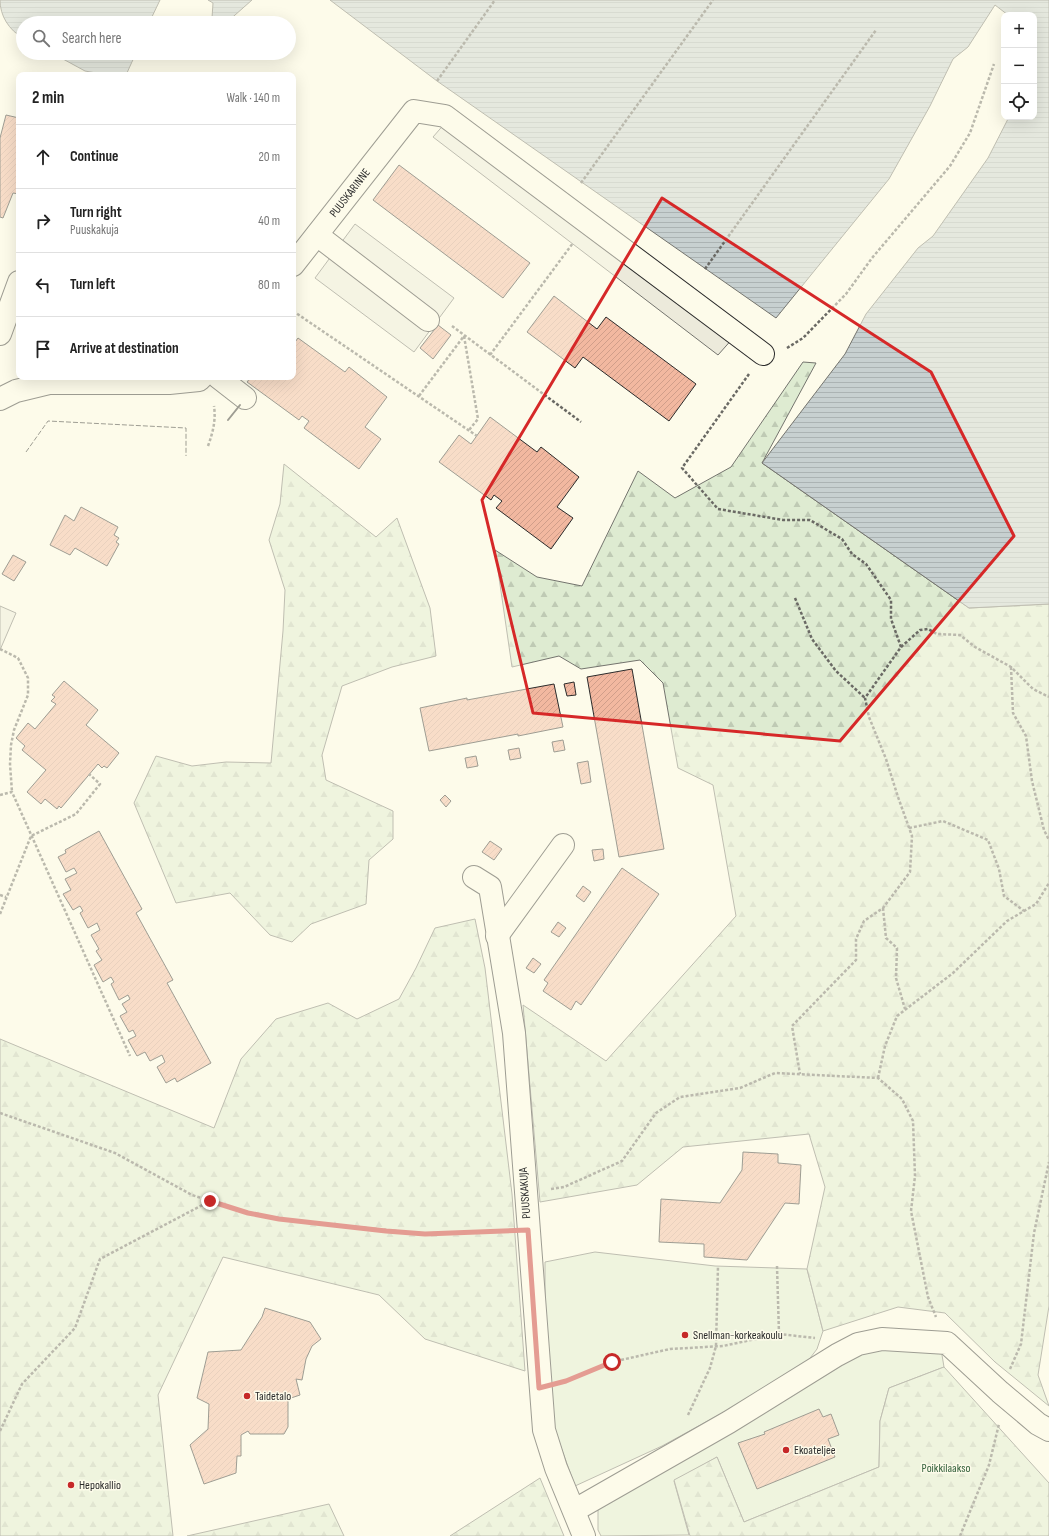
<!DOCTYPE html>
<html lang="en">
<head>
<meta charset="utf-8">
<style>
  body { margin:0; font-family:"Sofia Sans Condensed",sans-serif; background:#f6f6f6; color:#222 }
  .controls { position:absolute; right:12px; top:12px; display:grid; overflow:hidden; border-radius:8px; box-shadow:0 4px 16px #0002 }
  .controls button { width:36px; height:36px; display:grid; place-items:center; padding:0; border:0; border-bottom:1px solid #e0e0e0; background:#fff; color:#222; font:20px sans-serif }
  .stop { position:absolute; width:12px; height:12px; margin:-9px; border:3px solid #c62828; border-radius:50%; background:#fff }
  .stop.end { background:#c62828; border-color:#fff; box-shadow:0 1px 4px #0008 }
  .list { margin:0; padding:0; list-style:none }
  h2 { display:flex; justify-content:space-between; align-items:center; height:52px; margin:0; padding:0 16px; font-size:17px }
  h2 small { font-size:13px; font-weight:400; color:#767676 }
  .list li { display:grid; grid-template-columns:26px 1fr auto; gap:12px; align-items:center; box-sizing:border-box; height:64px; padding:0 16px; border-top:1px solid #e0e0e0 }
  .list b { display:block; font-size:15px; white-space:nowrap }
  .list p { margin:0; font-size:13px; white-space:nowrap; color:#767676 }
  .list em { font-size:13px; font-style:normal; color:#767676 }
  .icon { flex:none; width:22px; height:22px; fill:none; stroke:currentColor; stroke-width:2; stroke-linecap:round; stroke-linejoin:round }
  .map { position:relative; flex:none; width:1049px; height:1536px; overflow:hidden }
  .search { position:absolute; background:#fff; box-shadow:0 4px 16px #0002; left:16px; top:16px; width:280px; height:44px; display:flex; align-items:center; gap:10px; box-sizing:border-box; padding:0 14px; border-radius:22px; color:#767676; font-size:15px }
  .panel { position:absolute; background:#fff; box-shadow:0 4px 16px #0002; left:16px; top:72px; width:280px; height:308px; border-radius:8px }
  .map>svg:first-child { display:block }
  .green { fill:#deebd1; stroke:#74746e }
  .forest { fill:url(#forest-firs); stroke:#74746e }
  .parking { fill:#eceadb; stroke:#74746e }
  .water { fill:url(#water-rules); stroke:#74746e }
  .building { fill:url(#building-hatch); stroke:#2b2b2b }
  .lines { fill:none; stroke-linecap:round; stroke-linejoin:round }
  .minor-casing { stroke:#2b2b2b; stroke-width:24 }
  .path { stroke:#6a6964; stroke-width:2.5; stroke-dasharray:3 2; stroke-linecap:butt }
  .minor { stroke:#fdfbea; stroke-width:22 }
  .fence { stroke:#2b2b2b; stroke-width:1; stroke-dasharray:5 2; stroke-linecap:butt }
  .wall { stroke:#2b2b2b; stroke-width:2 }
  .route { stroke:#c62828; stroke-width:5 }
  .marked { fill:none; stroke:#d62828; stroke-width:3; stroke-linejoin:round }
  .poi-dot { fill:#c62828; stroke:#fdfbea; stroke-width:1.5 }
  .labels { text-anchor:middle; dominant-baseline:central; stroke-width:3; stroke-linejoin:round; paint-order:stroke }
  .street-label { font-size:12px; fill:#2b2b2b; stroke:#fdfbea }
  .poi-label { font-size:12px; fill:#2b2b2b; stroke:#fdfbea; text-anchor:start }
  .park-label { font-size:12px; fill:#34623c; stroke:#fdfbea }
</style>
</head>
<body>
<div class="map">
<svg width="1049" height="1536" viewBox="0 0 1049 1536">
  <defs>
    <pattern id="forest-firs" width="22" height="20" patternUnits="userSpaceOnUse"><rect width="22" height="20" fill="#deebd1"/><path d="M5 1l3.5 6h-7zM16 11l3.5 6h-7z" fill="#bfcab4"/></pattern>
    <pattern id="water-rules" width="6" height="5" patternUnits="userSpaceOnUse"><rect width="6" height="5" fill="#c7d0d0"/><path d="M0 2.5h6" fill="none" stroke="#abb3b3"/></pattern>
    <pattern id="building-hatch" width="6" height="6" patternUnits="userSpaceOnUse"><rect width="6" height="6" fill="#f2b8a0"/><path d="M-1 1l2-2M0 6l6-6M5 7l2-2" fill="none" stroke="#d09e8a"/></pattern>
  </defs>
  <rect width="100%" height="100%" fill="#fdfbea"/>
  <g class="green">
    <polygon points="595,1252 715,1266 807,1269 823,1331 817,1349 801,1370 662,1446 575,1486 553,1425 545,1368 545,1262"/>
    <polygon points="886,1346 941,1349 944,1367 889,1388 880,1421 879,1467 744,1522 717,1457 674,1481 689,1535 601,1536 598,1530 598,1506 846,1357"/>
  </g>
  <g class="forest">
    <polygon points="803,362 816,363 762,463 969,608 1049,604 1049,1306 1038,1375 1049,1406 995,1362 945,1313 898,1307 823,1331 807,1269 825,1187 809,1134 683,1147 637,1185 540,1202 523,1005 606,1061 736,916 713,785 678,768 663,683 640,660 581,669 559,656 512,667 495,550 537,577 582,586 638,471 675,498 731,467"/>
    <polygon points="284,464 376,537 397,518 430,608 436,656 392,667 342,686 322,755 326,780 393,811 393,839 369,860 366,904 311,924 292,942 270,935 230,893 176,903 134,803 156,756 192,766 226,762 271,763 283,631 285,590 269,540 280,504"/>
    <polygon points="475,919 485,968 512,1194 525,1371 425,1339 379,1295 223,1257 158,1395 173,1536 0,1536 0,1039 214,1128 241,1059 276,1019 328,1003 357,1019 399,999 416,968 435,928"/>
    <polygon points="944,1367 1049,1483 1049,1536 690,1536 674,1480 717,1457 744,1522 879,1467 880,1421 889,1388"/>
    <polygon points="540,1478 564,1536 450,1536"/>
    <polygon points="329,1504 344,1536 187,1536"/>
  </g>
  <g class="parking">
    <polygon points="446,122 734,337 718,355 433,137"/>
    <polygon points="355,224 454,298 414,352 315,278"/>
    <polygon points="0,606 16,613 0,650"/>
  </g>
  <g class="water">
    <path d="M0 0H160L149 23H23V38C9 30 0 16 0 0Z"/>
    <polygon points="208,0 252,0 226,23 212,18 213,3"/>
    <polygon points="330,0 1049,0 1049,604 969,608 762,463 845,354 866,314 918,248 933,236 988,158 1009,117 1034,117 1034,15 1008,15 995,5 968,47 953,59 930,106 889,179 776,318 437,81"/>
    <polygon points="52,53 136,53 126,75 107,75 85,71"/>
  </g>
  <g class="building">
    <polygon points="6,115 19,118 19,194 13,193 3,218 0,217 0,138"/>
    <polygon points="399,165 530,263 503,298 373,200"/>
    <polygon points="554,296 597,329 606,317 696,384 669,421 583,357 575,368 527,332"/>
    <polygon points="438,325 451,335 433,359 420,348"/>
    <polygon points="298,338 345,372 349,367 387,397 365,427 381,439 359,469 304,428 309,421 302,416 299,420 247,382 251,377 293,377 293,345"/>
    <polygon points="490,417 537,452 541,447 579,477 557,507 573,518 551,549 496,508 502,501 494,495 491,500 439,462 459,435 471,444"/>
    <polygon points="81,507 118,527 114,535 119,538 116,542 119,544 107,566 75,548 70,555 50,545 65,515 74,521"/>
    <polygon points="13,555 26,562 14,581 2,574"/>
    <polygon points="632,669 664,849 619,857 587,677"/>
    <polygon points="64,681 98,710 86,725 119,753 107,768 104,766 102,768 98,764 61,808 59,806 57,809 45,799 41,804 27,792 46,770 22,750 25,746 16,738 28,723 35,729 56,704 51,701 55,697 52,695"/>
    <polygon points="574,682 576,695 567,696 564,684"/>
    <polygon points="554,684 563,727 518,736 518,734 429,751 420,708 467,698 467,700"/>
    <polygon points="563,740 565,750 554,752 552,742"/>
    <polygon points="519,748 521,758 510,760 508,750"/>
    <polygon points="476,756 478,766 467,768 465,758"/>
    <polygon points="588,761 591,782 581,784 577,763"/>
    <polygon points="445,795 451,801 446,807 440,800"/>
    <polygon points="99,831 142,909 136,913 173,980 167,983 211,1063 177,1082 175,1078 166,1083 157,1067 165,1062 162,1055 150,1061 145,1052 137,1056 128,1040 136,1036 133,1030 129,1032 120,1016 127,1012 122,1004 130,999 128,995 119,1000 111,984 114,982 111,977 103,982 94,965 102,960 96,951 99,949 91,935 100,930 97,923 88,928 80,913 83,911 80,906 73,910 63,894 71,890 65,879 77,873 74,868 66,872 58,857 66,853 65,850"/>
    <polygon points="490,841 502,849 494,860 482,852"/>
    <polygon points="603,849 604,859 594,861 592,850"/>
    <polygon points="622,868 659,894 581,1005 576,1001 571,1010 543,991 548,983 544,980"/>
    <polygon points="583,886 591,892 584,902 576,896"/>
    <polygon points="558,922 566,928 559,937 551,932"/>
    <polygon points="533,958 541,964 534,973 526,968"/>
    <polygon points="743,1152 778,1154 778,1163 801,1165 799,1204 785,1203 747,1260 704,1257 704,1244 659,1242 661,1199 720,1203 742,1170"/>
    <polygon points="265,1308 310,1322 321,1339 312,1346 306,1359 302,1380 296,1379 300,1395 288,1399 288,1427 284,1434 250,1434 248,1431 241,1435 241,1456 237,1456 236,1473 204,1484 190,1445 208,1429 209,1404 197,1398 208,1352 241,1350 262,1317"/>
    <polygon points="819,1409 823,1417 831,1414 839,1435 828,1439 835,1457 757,1489 738,1443 765,1434 764,1432"/>
  </g>
  <g class="lines">
    <defs>
      <g id="minor">
        <polyline points="317,235 428,320"/>
        <polyline points="293,265 414,111 445,116 763,354"/>
        <polyline points="0,334 19,282"/>
        <polyline points="218,377 245,398"/>
        <polyline points="0,399 16,391 49,383 169,383 199,380 202,377"/>
        <polyline points="474,877 490,887 514,1033 544,1430 556,1468 584,1536"/>
        <polyline points="497,936 563,845"/>
        <polyline points="575,1510 729,1422 837,1355 858,1344 882,1339 947,1343 1000,1392 1038,1424 1049,1430"/>
      </g>
    </defs>
    <use href="#minor" class="minor-casing"/>
    <g class="path">
      <polyline points="437,81 495,0"/>
      <polyline points="581,183 713,0"/>
      <polyline points="705,269 876,30"/>
      <polyline points="293,311 477,436"/>
      <polyline points="452,326 581,422"/>
      <polyline points="464,336 478,419 469,430"/>
      <polyline points="787,348 803,338 846,294 872,258 950,166 970,133 994,64"/>
      <polyline points="490,355 573,243"/>
      <polyline points="749,374 682,468 718,509 783,520 810,520 842,539 852,554 866,564 891,600 891,619 901,647 865,698 869,717 886,759 898,797 912,836 910,872 883,908 864,921 856,939 856,960 792,1026 800,1074"/>
      <polyline points="419,396 464,336"/>
      <path d="M208 446C213 432 216 420 214 406"/>
      <polyline points="795,598 812,639 836,671 865,698"/>
      <polyline points="901,647 920,630 928,629 937,634 960,635 975,647 1011,667 1033,689 1049,697"/>
      <polyline points="0,649 18,658 28,678 28,695 14,730 11,745 10,764 12,792"/>
      <polyline points="1011,667 1013,713 1026,736 1032,781 1044,830 1049,840"/>
      <polyline points="0,795 12,792 130,1056"/>
      <polyline points="909,828 943,821 988,840 999,869 1004,896 1024,911"/>
      <polyline points="0,895 6,897"/>
      <polyline points="883,908 886,938 897,948 896,978 905,1009"/>
      <polyline points="0,914 31,836 76,814 100,784 89,774"/>
      <polyline points="878,1078 885,1046 897,1016 953,973 1007,921 1036,904 1049,883"/>
      <polyline points="0,1113 115,1153 192,1195 248,1213 279,1219 425,1234 504,1231"/>
      <polyline points="551,1189 564,1187 622,1161 656,1113 680,1097 740,1088 775,1073 878,1078 902,1099 913,1121 915,1176 911,1211 928,1297 936,1317"/>
      <polyline points="777,1266 779,1334"/>
      <polyline points="1010,1369 1021,1344 1034,1233 1049,1162"/>
      <polyline points="565,1381 612,1362 670,1349 723,1346 779,1334 815,1338"/>
      <polyline points="688,1415 710,1368 716,1346 718,1266"/>
      <polyline points="0,1431 22,1384 75,1328 100,1259 210,1201"/>
      <polyline points="960,1536 989,1465 999,1424"/>
    </g>
    <use href="#minor" class="minor"/>
    <polyline class="fence" points="26,452 48,421 186,428 186,456"/>
    <polyline class="wall" points="228,420 240,405"/>
  </g>
  <g class="lines">
    <polyline class="route" points="210,1201 248,1213 279,1219 386,1231 425,1234 528,1230 539,1388 566,1381 612,1362"/>
  </g>
  <path d="M0 0H1049V1536H0ZM662 198 931 372 1014 536 840 741 533 713 482 500Z" fill="#fdfbea" fill-opacity=".55" fill-rule="evenodd"/>
  <path class="marked" d="M662 198 931 372 1014 536 840 741 533 713 482 500Z"/>
  <g class="poi-dot">
    <circle cx="685" cy="1335" r="4"/>
    <circle cx="247" cy="1396" r="4"/>
    <circle cx="786" cy="1450" r="4"/>
    <circle cx="71" cy="1485" r="4"/>
  </g>
  <g class="labels">
    <g class="street-label">
      <text transform="translate(350 193) rotate(-52)">PUUSKARINNE</text>
      <text transform="translate(525 1193) rotate(-94)">PUUSKAKUJA</text>
    </g>
    <g class="poi-label">
      <text x="693" y="1335">Snellman-korkeakoulu</text>
      <text x="255" y="1396">Taidetalo</text>
      <text x="794" y="1450">Ekoateljee</text>
      <text x="79" y="1485">Hepokallio</text>
    </g>
    <g class="park-label">
      <text x="946" y="1468">Poikkilaakso</text>
    </g>
  </g>
</svg>
<div class="controls">
<button>+</button>
<button>−</button>
<button><svg class="icon" aria-label="locate" viewBox="0 0 24 24"><circle cx="12" cy="12" r="6"/><path d="M12 2v4M12 18v4M2 12h4M18 12h4"/></svg></button>
</div>
<div class="stop" style="left:612px;top:1362px"></div>
<div class="stop end" style="left:210px;top:1201px"></div>
<div class="search"><svg class="icon" aria-label="search" viewBox="0 0 24 24"><circle cx="10" cy="10" r="6"/><path d="M15 15l6 6"/></svg>Search here</div>
<section class="panel">
<h2>2 min<small>Walk · 140 m</small></h2>
<ul class="list">
<li><svg class="icon" aria-label="ahead" viewBox="0 0 24 24"><path d="M12 20V5M6 11l6-6 6 6"/></svg><div><b>Continue</b></div><em>20 m</em></li>
<li><svg class="icon" aria-label="right" viewBox="0 0 24 24"><path d="M7 20v-9h11M14 6l5 5-5 5"/></svg><div><b>Turn right</b><p>Puuskakuja</p></div><em>40 m</em></li>
<li><svg class="icon" aria-label="left" viewBox="0 0 24 24"><path d="M17 20v-9H6M10 6l-5 5 5 5"/></svg><div><b>Turn left</b></div><em>80 m</em></li>
<li><svg class="icon" aria-label="arrive" viewBox="0 0 24 24"><path d="M6 21V4h12l-3 4 3 4H6"/></svg><div><b>Arrive at destination</b></div></li>
</ul>
</section>
</div>
</body>
</html>
